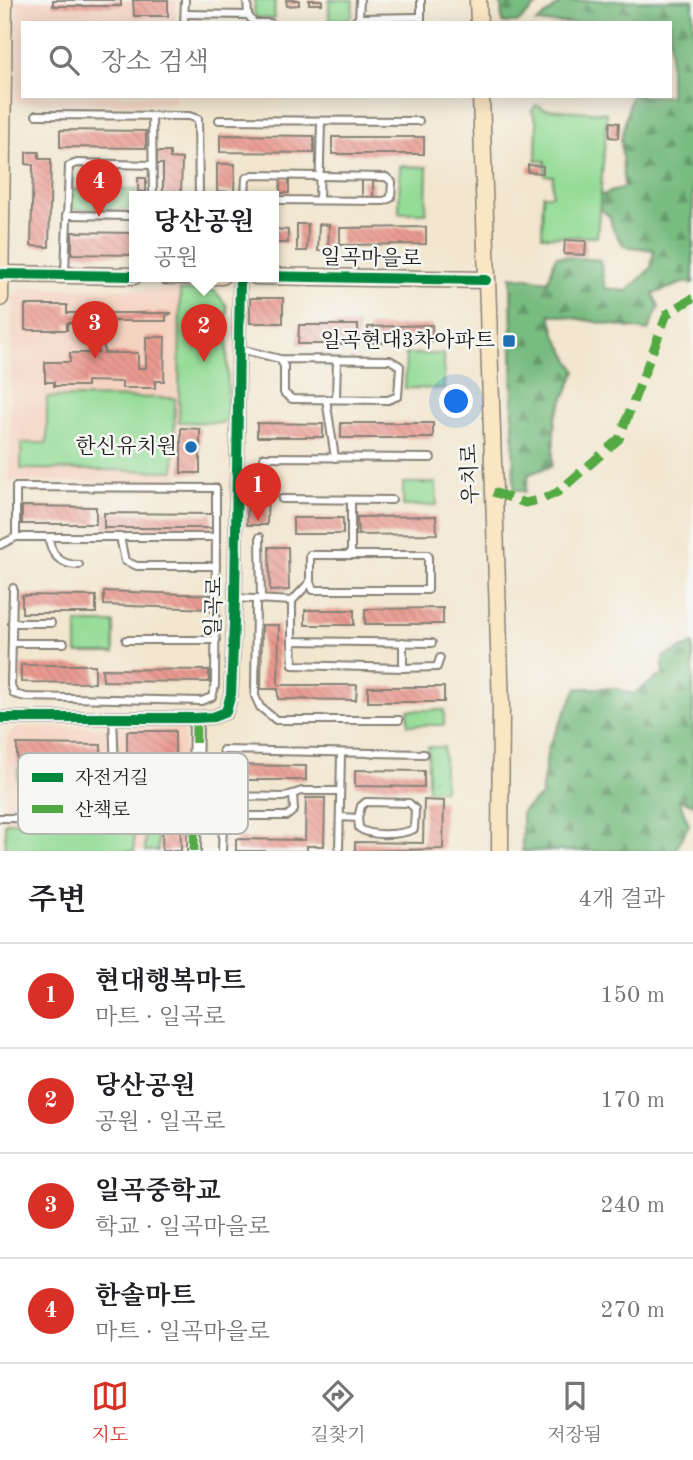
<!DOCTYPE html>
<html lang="ko">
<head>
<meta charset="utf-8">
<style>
  body { margin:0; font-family:"Old Standard TT","Noto Serif KR",serif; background:#f6f6f6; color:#202124 }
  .you { position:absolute; left:457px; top:402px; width:24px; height:24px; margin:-18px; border:5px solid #fff; border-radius:50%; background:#1a73e8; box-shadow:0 0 0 10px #1a73e833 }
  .badge { display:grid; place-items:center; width:46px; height:46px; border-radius:50%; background:#d93025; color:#fff; font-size:23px; font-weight:700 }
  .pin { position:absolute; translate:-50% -58px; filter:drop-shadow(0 2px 4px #0008) }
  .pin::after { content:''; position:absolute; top:37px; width:24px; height:21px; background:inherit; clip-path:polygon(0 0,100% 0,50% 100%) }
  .popup { position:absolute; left:129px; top:191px; width:150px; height:91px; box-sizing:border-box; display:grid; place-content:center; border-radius:0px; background:#fff; filter:drop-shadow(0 2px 5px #0005); font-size:23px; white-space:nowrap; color:#757577 }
  .popup b { font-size:26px; color:#202124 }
  .popup::after { content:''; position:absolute; left:50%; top:100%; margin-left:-14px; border:14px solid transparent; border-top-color:#fff }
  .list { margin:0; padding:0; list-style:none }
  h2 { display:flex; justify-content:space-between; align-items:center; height:91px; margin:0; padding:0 28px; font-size:30px }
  h2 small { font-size:23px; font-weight:400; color:#757577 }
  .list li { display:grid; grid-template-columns:46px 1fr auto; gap:21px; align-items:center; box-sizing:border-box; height:105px; padding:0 28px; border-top:2px solid #e0e0e0 }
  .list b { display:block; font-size:26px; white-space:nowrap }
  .list p { margin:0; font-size:23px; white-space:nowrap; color:#757577 }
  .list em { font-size:23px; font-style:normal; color:#757577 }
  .icon { flex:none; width:38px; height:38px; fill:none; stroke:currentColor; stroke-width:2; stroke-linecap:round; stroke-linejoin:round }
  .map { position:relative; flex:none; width:693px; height:851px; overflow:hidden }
  .search { position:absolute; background:#fff; box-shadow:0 4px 18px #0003; left:21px; right:21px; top:21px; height:77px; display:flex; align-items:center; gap:18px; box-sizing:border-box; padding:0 24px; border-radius:0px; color:#757577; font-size:26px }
  .sheet { height:511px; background:#fff }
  nav { display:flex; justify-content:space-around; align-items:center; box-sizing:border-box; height:98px; border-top:2px solid #e0e0e0; background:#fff; font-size:19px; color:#757577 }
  nav a { display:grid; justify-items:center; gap:4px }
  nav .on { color:#d93025 }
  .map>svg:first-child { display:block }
  .built { fill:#f5d3c1 }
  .grass { fill:url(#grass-tufts); stroke:#587c5a; stroke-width:2 }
  .forest { fill:url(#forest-firs); stroke:#4a6c4e; stroke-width:2 }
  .park { fill:#95dc97; stroke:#587c5a; stroke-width:2 }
  .garden { fill:url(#garden-dots); stroke:#587c5a; stroke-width:2 }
  .building { fill:url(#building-back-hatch) }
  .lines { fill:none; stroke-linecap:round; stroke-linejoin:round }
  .lane-casing { stroke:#878176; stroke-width:10 }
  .street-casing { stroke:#878176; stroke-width:16 }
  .secondary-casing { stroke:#878176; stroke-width:19 }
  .lane { stroke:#fff; stroke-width:6 }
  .street { stroke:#fff; stroke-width:12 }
  .secondary { stroke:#fbe6c4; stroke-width:16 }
  .quiet { stroke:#52a943; stroke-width:9; stroke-dasharray:18 9; stroke-linecap:butt }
  .cycleway-casing { stroke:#f6f6f2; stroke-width:15 }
  .cycleway { stroke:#00873e; stroke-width:10 }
  .poi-dot { fill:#1f6fb2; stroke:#f6f6f2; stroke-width:2.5 }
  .labels { text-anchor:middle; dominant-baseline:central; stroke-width:5; stroke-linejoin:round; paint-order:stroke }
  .street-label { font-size:21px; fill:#1c1c1c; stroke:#f6f6f2 }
  .poi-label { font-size:21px; fill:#1c1c1c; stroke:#f6f6f2; text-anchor:end }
  .key { fill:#f6f6f2; stroke:#b5b5b2; stroke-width:2 }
  .key-label { font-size:19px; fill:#1c1c1c }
</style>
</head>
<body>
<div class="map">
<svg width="693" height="851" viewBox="0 0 693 851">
  <defs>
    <pattern id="grass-tufts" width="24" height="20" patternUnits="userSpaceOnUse" patternTransform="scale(1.75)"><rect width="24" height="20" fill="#95dc97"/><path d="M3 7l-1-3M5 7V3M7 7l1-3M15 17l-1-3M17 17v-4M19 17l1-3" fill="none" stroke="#80bc82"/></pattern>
    <pattern id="forest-firs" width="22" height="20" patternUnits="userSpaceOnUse" patternTransform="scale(1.75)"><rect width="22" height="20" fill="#78bc80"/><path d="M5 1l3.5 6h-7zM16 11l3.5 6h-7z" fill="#629868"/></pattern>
    <pattern id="garden-dots" width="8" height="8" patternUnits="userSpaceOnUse" patternTransform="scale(1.75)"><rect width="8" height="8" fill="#95dc97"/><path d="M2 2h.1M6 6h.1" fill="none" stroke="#80bc82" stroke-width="1.8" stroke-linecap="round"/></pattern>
    <pattern id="building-back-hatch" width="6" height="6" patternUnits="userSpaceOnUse" patternTransform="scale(1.75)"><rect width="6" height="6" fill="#ea9a90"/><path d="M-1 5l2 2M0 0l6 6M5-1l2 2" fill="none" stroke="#c8847c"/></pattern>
  </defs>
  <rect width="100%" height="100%" fill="#f6f6f2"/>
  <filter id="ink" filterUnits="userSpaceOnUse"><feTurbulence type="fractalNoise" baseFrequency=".0143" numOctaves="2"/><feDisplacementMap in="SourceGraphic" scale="14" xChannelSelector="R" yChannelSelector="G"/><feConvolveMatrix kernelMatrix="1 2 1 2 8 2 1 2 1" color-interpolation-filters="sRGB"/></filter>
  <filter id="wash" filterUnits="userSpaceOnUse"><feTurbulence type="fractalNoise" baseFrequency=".00686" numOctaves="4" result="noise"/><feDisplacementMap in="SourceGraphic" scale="28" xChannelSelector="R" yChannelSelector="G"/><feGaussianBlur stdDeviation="1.57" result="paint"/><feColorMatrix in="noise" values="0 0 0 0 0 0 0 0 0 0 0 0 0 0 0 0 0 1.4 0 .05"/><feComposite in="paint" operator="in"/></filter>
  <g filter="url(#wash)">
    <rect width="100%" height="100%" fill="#f2e6cf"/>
    <g class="built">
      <polygon points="17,0 176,0 176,23 23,23 23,96 175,96 175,104 15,103"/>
      <polygon points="24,288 180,290 178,483 9,481 12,297"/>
      <polygon points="16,727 184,728 186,851 5,851 7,737"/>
    </g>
    <rect class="grass" x="428" y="747" width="16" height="43"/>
    <g class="forest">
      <polygon points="501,0 543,0 517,23 502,23"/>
      <polygon points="693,0 693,283 683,283 653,294 659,307 648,331 550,314 555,334 576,371 555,418 552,466 529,474 525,492 514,489 511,276 548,281 556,256 600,260 605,288 627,291 651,268 654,250 624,246 612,227 610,217 599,208 600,196 624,187 621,140 631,96 670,96 670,23 536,23 563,1"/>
      <polygon points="693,644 693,805 679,799 689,825 675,851 522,851 522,811 541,796 548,748 577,688 614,688 633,694 663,674 663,657"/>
    </g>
    <g class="park">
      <polygon points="255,0 275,0 274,19 258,18 254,12"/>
      <polygon points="329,0 353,0 352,16 348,19 329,19"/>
      <polygon points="536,105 544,109 607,113 597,237 542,236 543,195 552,195 553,176 545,175 545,161 536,160 537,122 532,111"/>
      <polygon points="400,166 427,167 426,213 399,213"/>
      <polygon points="72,189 137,190 137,196 134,196 134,209 71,209"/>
      <polygon points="180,290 215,291 227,306 228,419 222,423 179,422"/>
      <polygon points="406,354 444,354 444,389 405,388"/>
      <polygon points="47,397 175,398 174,471 21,469 21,443 47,443"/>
      <polygon points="403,483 436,483 437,505 403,506"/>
      <rect x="77" y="623" width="37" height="30"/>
      <rect x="408" y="710" width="36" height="15"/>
      <polygon points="18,768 66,769 65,803 17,802"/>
      <polygon points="5,822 134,823 134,851 5,851"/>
    </g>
    <rect class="garden" x="145" y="822" width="13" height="29"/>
    <g id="blocks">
      <g class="building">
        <rect x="53" y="0" width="68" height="6"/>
        <polygon points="133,0 168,0 168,16 134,16"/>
        <polygon points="286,0 299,0 299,5 287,6"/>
        <rect x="309" y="0" width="13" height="4"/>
        <polygon points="610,122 619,123 618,138 609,137"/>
        <polygon points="60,130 146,131 146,148 60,147"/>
        <polygon points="220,135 314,136 314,153 220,152"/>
        <rect x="332" y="137" width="92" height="17"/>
        <polygon points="26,152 39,152 39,159 51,159 49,247 31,246 33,165 26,164"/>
        <polygon points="157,152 170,152 170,158 182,159 181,196 163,196 163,164 157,164"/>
        <polygon points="217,164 235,164 234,192 217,191"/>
        <polygon points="528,165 543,166 543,173 528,172"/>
        <polygon points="138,178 146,178 146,192 138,191"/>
        <polygon points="281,178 289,178 289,193 280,193"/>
        <rect x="362" y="180" width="11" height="17"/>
        <polygon points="297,224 308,224 307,251 297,251"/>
        <polygon points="319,224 329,225 328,251 318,251"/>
        <polygon points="426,227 426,244 340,245 340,228"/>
        <polygon points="274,229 288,230 288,243 274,243"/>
        <polygon points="72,232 134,233 134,255 72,254"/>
        <polygon points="565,240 586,241 585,255 564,254"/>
        <rect x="250" y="298" width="33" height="25"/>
        <polygon points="25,305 67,305 67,313 172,313 166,316 166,321 113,321 113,326 104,326 104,353 138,353 138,368 146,368 146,337 165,337 164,381 155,381 155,388 122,388 122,382 87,381 87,386 54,386 54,382 45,382 45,362 70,362 70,353 98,353 98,323 67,323 67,330 25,330"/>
        <polygon points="299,325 358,325 358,344 298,344"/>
        <polygon points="432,325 433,341 369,343 368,327"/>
        <polygon points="257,423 323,424 323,437 257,437"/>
        <rect x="341" y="423" width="92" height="15"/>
        <polygon points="181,428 200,429 200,473 181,473"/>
        <polygon points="248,486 268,487 267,525 247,525"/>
        <polygon points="22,506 96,507 96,524 22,524"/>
        <polygon points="104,513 212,514 212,528 104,528"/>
        <polygon points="436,516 437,534 358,535 357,517"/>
        <rect x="293" y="518" width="50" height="16"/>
        <polygon points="269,547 288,547 289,590 270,591"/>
        <polygon points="104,591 212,595 211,609 104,605"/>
        <polygon points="22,595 96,596 96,613 22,613"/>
        <polygon points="443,608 443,624 365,624 365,609"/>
        <rect x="305" y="610" width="49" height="15"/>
        <polygon points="262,625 279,625 278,685 357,685 356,700 278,699 278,689 261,689"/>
        <polygon points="21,665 95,665 95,683 21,682"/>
        <polygon points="102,669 209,670 209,682 103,681"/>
        <rect x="368" y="687" width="76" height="15"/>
        <rect x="127" y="731" width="48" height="31"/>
        <polygon points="17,744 101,745 101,784 175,785 175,809 180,809 181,851 162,851 163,816 154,816 151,809 83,808 82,764 17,764"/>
        <polygon points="222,765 306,766 306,780 222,780"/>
        <polygon points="355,770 424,771 424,787 355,786"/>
        <polygon points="306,798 325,798 324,846 307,846 307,851 236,851 236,839 305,840"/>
        <polygon points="424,800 444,801 443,849 355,851 355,842 423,843"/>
      </g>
    </g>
  </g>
  <g filter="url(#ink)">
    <use href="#blocks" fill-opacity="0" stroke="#878176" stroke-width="2"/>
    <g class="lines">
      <defs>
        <g id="lane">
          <polyline points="421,0 421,23"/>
          <polyline points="185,14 248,15 247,0"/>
          <polyline points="248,15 254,23 270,23"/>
          <polyline points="359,18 360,0"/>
          <polyline points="184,23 185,0"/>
          <polyline points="353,23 359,18 421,17"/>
          <polyline points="36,115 189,116 198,119 199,196"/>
          <polyline points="152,116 153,196"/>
          <polyline points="219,120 419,121"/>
          <polyline points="245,196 246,178 253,175 386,177 392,182 391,198 384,201 274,200"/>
          <polyline points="319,200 321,121"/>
          <polyline points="66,215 134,216"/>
          <polyline points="65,272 69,166 77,163 152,165"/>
          <polyline points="240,349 280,359 284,366 284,393 292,399 388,400 398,396 400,366 390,360 280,359"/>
          <polyline points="336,398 337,360"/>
          <polyline points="326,399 335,458"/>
          <polyline points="264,457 431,458"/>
          <polyline points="282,499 392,500"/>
          <polyline points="351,500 351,555"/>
          <path d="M49 537C50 554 60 565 79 565"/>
          <polyline points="120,537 125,561 137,566 216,566"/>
          <polyline points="260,537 261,600"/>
          <polyline points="0,545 16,537 216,537 216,488 16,487 16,537"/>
          <polyline points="13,588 11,685 14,694 26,697 201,701 212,697 215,686 216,537"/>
          <polyline points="235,598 292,601 292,641 432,643"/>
          <polyline points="256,600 255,696 260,707 276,720 399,720"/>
          <polyline points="292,601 310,582 310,555 428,555 428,590 313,590 310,582"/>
          <polyline points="12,623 51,623"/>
          <polyline points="126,640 216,640"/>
          <polyline points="292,641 293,665 403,668"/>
          <polyline points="403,642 403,668 437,667 440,658"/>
          <polyline points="12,643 64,643"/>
          <polyline points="223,750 424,754"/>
          <polyline points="224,816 287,816 294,810 293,794"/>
          <path d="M340 817 358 818 359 828C370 837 401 835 414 829L415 809 409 803 366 802 361 806 358 818"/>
          <polyline points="0,818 140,819 185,809 185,769 115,769 113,718"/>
          <polyline points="222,851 224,799 231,796 283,797 302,791 340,791"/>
          <polyline points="339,851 341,754"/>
        </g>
        <g id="street">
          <polyline points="0,718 196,718 213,717 226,712 231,694 235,598 240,276"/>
          <polyline points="194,851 196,718"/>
        </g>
        <g id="secondary">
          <polyline points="478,0 479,23"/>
          <polyline points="481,96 501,707 500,851"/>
          <polyline points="0,274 134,276"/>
          <polyline points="166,276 222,276"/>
          <polyline points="256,276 486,280"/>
          <polyline points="0,298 4,0"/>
        </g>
      </defs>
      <use href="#lane" class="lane-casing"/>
      <use href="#street" class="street-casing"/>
      <use href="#secondary" class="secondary-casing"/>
      <use href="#lane" class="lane"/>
      <use href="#street" class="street"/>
      <use href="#secondary" class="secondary"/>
      <g class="quiet">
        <polyline points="493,492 525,503 543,499 558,492 619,439 667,314 693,298"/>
        <polyline points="194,851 196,718"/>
      </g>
      <defs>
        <g id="cycleway">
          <polyline points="0,274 134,276"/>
          <polyline points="256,276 486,280"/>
          <polyline points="0,718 196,718 213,717 226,712 231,694 235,598 240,276"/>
        </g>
      </defs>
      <use href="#cycleway" class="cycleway-casing"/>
      <use href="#cycleway" class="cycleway"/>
    </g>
  </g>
  <g class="poi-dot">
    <rect x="502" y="334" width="14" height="14" rx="3.5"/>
    <circle cx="191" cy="447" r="7"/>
  </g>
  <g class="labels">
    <g class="street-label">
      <text transform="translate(371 259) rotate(1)">일곡마을로</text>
      <text transform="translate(471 474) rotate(-92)">우치로</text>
      <text transform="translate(215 607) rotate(-88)">일곡로</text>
    </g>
    <g class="poi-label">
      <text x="495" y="341">일곡현대3차아파트</text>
      <text x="177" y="447">한신유치원</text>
    </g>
  </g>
  <rect x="18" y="753" width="230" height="81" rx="10" class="key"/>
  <rect x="32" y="773" width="31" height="9" fill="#00873e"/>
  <rect x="32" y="805" width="31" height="8" fill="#52a943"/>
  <g class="key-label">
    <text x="75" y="784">자전거길</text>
    <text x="75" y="816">산책로</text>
  </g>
</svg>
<div class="you"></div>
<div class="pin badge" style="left:258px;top:521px">1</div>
<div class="pin badge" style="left:204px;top:362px">2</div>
<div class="popup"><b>당산공원</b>공원</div>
<div class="pin badge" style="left:95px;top:359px">3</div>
<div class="pin badge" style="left:99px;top:217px">4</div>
<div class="search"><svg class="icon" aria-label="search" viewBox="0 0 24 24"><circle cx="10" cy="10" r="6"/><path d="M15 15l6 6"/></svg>장소 검색</div>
</div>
<section class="sheet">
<h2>주변<small>4개 결과</small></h2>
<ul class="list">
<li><span class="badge">1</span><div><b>현대행복마트</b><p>마트 · 일곡로</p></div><em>150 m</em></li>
<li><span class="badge">2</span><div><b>당산공원</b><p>공원 · 일곡로</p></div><em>170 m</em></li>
<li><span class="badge">3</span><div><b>일곡중학교</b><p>학교 · 일곡마을로</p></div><em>240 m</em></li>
<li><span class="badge">4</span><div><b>한솔마트</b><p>마트 · 일곡마을로</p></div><em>270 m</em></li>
</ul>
</section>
<nav>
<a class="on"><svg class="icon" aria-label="map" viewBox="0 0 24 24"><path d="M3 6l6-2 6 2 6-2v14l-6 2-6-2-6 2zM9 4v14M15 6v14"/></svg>지도</a>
<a><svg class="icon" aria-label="directions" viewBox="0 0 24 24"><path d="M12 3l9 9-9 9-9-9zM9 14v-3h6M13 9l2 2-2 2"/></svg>길찾기</a>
<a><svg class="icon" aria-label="saved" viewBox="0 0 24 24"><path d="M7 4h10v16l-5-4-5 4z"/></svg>저장됨</a>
</nav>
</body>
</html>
